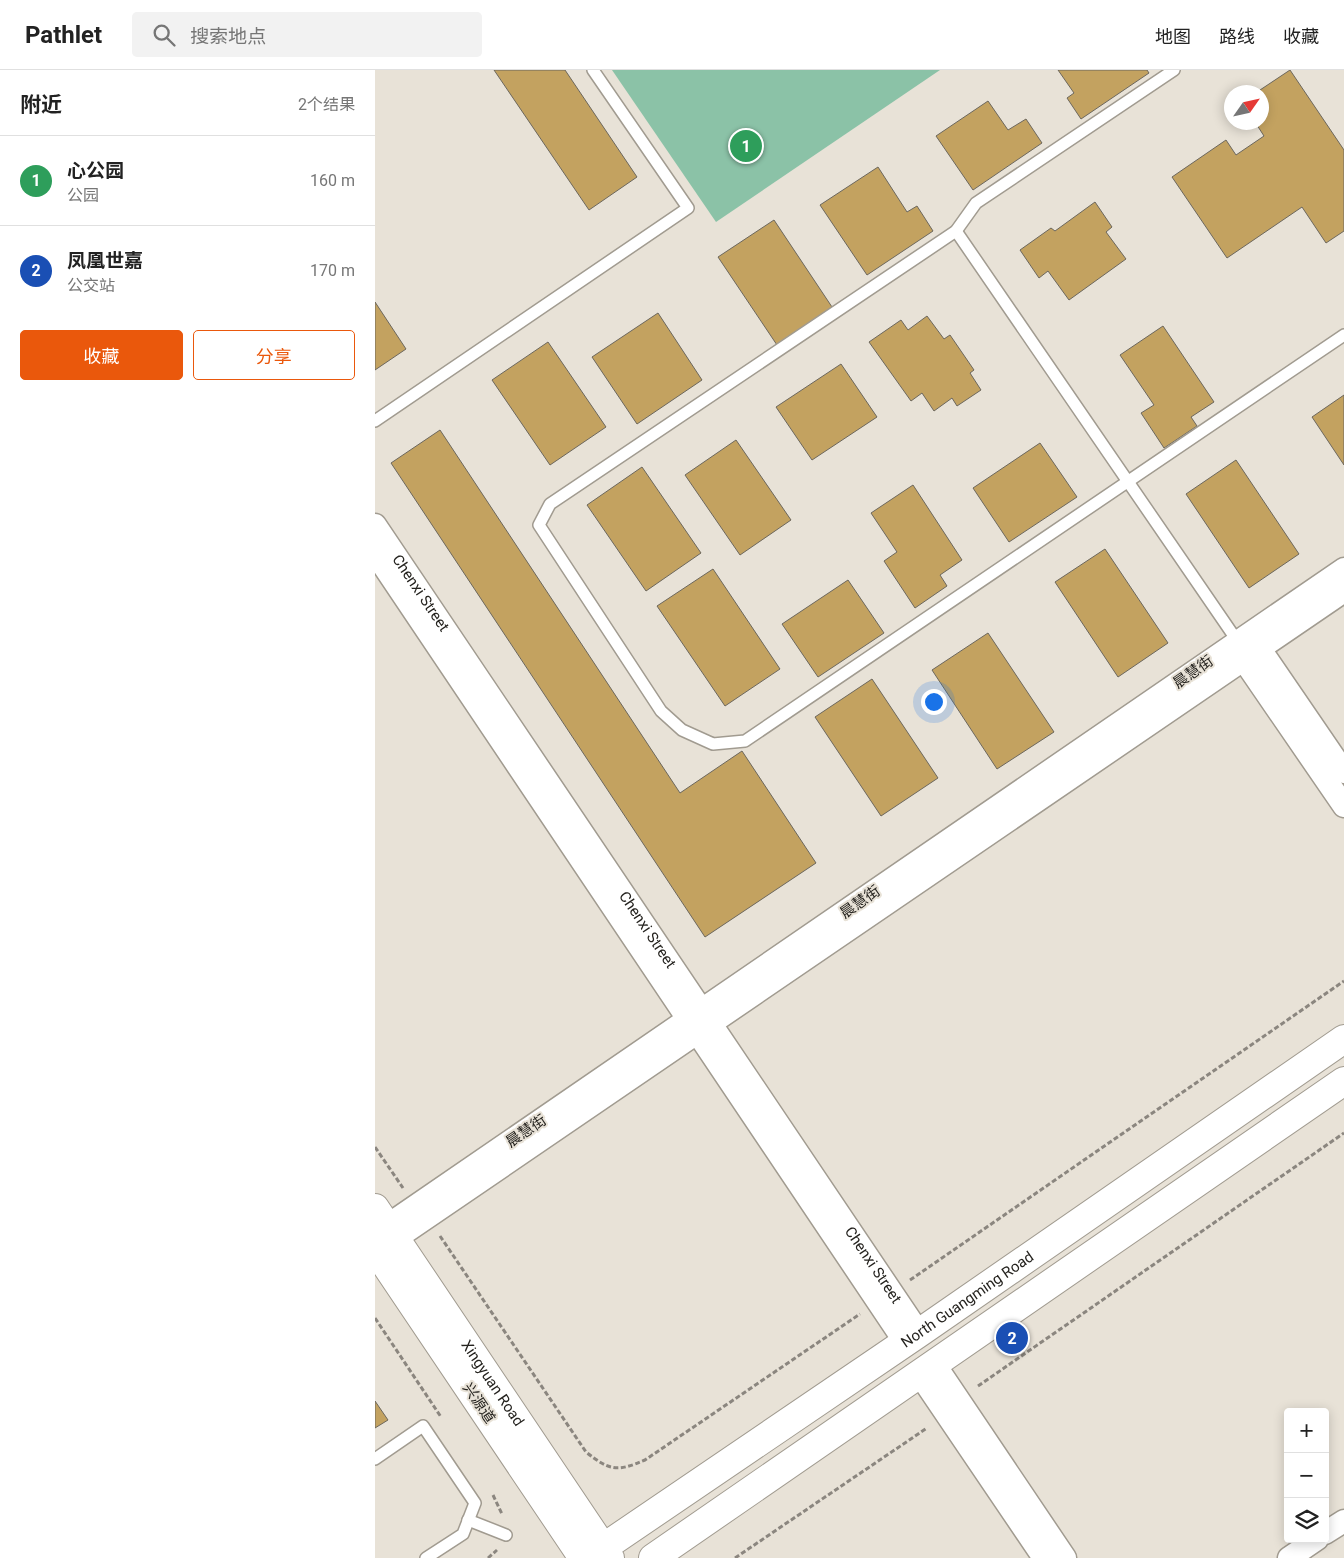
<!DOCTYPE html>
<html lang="zh">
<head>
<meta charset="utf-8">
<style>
  body { margin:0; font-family:Roboto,"Noto Sans SC",sans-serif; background:#f2f2f2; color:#222 }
  .controls { position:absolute; right:15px; bottom:15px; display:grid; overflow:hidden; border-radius:5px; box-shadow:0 2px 12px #0003 }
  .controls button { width:45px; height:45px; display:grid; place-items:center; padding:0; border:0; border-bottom:1px solid #e0e0e0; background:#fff; color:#222; font:25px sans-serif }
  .compass { position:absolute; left:849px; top:15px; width:45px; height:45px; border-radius:50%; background:#fff; box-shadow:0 2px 12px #0003; rotate:56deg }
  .you { position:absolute; left:558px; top:631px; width:18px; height:18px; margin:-12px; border:4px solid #fff; border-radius:50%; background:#1a73e8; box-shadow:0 0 0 8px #1a73e833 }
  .badge { display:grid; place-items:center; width:32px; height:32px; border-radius:50%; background:#ea580c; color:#fff; font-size:16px; font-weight:700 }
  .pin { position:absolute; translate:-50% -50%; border:2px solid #fff; box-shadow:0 1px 5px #0006 }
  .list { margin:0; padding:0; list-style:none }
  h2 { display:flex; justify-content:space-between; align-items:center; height:65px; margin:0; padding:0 20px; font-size:21px }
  h2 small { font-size:16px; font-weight:400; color:#767676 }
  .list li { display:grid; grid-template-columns:32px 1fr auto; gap:15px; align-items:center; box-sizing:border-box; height:90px; padding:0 20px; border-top:1px solid #e0e0e0 }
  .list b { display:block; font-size:19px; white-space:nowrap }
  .list p { margin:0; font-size:16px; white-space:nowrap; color:#767676 }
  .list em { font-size:16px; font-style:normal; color:#767676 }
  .actions { display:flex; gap:10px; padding:15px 20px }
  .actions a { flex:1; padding:11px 0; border:1px solid #ea580c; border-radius:5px; text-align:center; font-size:18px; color:#ea580c }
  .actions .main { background:#ea580c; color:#fff }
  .icon { flex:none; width:28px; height:28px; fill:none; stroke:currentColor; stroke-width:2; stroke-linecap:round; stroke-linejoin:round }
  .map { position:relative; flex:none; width:969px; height:1488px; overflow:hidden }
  header { display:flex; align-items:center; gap:30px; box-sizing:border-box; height:70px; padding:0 25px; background:#fff; border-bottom:1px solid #e0e0e0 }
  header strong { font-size:24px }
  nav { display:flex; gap:28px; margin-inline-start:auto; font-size:18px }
  .search { width:350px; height:45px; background:#f2f2f2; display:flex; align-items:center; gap:12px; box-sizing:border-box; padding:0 18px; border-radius:5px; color:#767676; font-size:19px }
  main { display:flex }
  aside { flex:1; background:#fff }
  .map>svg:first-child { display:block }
  .green { fill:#8bc2a7 }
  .building { fill:#c3a260; stroke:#6c675d }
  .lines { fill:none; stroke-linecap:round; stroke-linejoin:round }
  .lane-casing { stroke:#a19b90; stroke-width:14 }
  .street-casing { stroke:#a19b90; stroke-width:25 }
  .secondary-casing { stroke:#a19b90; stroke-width:30 }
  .path { stroke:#8b867f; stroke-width:3; stroke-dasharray:5 2.5; stroke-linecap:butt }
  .lane { stroke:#fff; stroke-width:11 }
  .street { stroke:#fff; stroke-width:22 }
  .secondary { stroke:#fff; stroke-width:28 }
  .labels { text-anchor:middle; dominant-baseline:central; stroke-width:4; stroke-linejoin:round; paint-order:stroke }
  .street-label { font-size:15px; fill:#25231f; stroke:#e8e2d7 }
</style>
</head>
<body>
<header>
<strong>Pathlet</strong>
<div class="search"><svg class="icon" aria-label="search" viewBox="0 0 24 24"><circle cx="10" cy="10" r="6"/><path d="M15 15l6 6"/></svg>搜索地点</div>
<nav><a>地图</a><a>路线</a><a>收藏</a></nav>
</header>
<main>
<aside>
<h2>附近<small>2个结果</small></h2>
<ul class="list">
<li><span class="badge" style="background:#2e9e5b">1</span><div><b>心公园</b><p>公园</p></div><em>160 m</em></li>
<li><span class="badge" style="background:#1a4fb4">2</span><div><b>凤凰世嘉</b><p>公交站</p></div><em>170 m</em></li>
</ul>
<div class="actions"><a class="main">收藏</a><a>分享</a></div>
</aside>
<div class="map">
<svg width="969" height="1488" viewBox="0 0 969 1488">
  <rect width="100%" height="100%" fill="#e8e2d7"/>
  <polygon class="green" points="237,0 565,0 341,152"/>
  <g class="building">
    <polygon points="119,0 190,0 262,107 214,140"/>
    <polygon points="683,0 772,0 774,3 706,49 692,28 699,23"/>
    <polygon points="915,0 969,80 969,161 951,173 927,137 852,188 797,107 851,70 861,85 889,66 880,52 886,52 886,22 882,22"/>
    <polygon points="613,31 633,60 651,49 667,73 598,120 561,66"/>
    <polygon points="503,97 532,142 542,136 558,161 492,205 445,135"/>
    <polygon points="720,132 737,157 731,162 751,189 694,230 673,201 664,208 645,180 676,158 680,161"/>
    <polygon points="399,150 457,237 402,275 343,187"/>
    <polygon points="0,232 31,279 0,300"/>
    <polygon points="283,243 327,310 262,354 217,287"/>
    <polygon points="552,246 569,269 575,265 599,300 595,303 606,320 582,336 577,328 559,341 547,323 536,331 494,272 526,250 533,260"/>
    <polygon points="788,256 839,332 816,347 822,356 789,378 766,343 779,335 745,285"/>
    <polygon points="173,272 231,357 175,395 117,310"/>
    <polygon points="466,294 502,347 437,390 401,337"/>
    <polygon points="969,325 969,395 937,347"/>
    <polygon points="65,360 305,723 367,681 441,793 330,867 16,393"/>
    <polygon points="361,370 416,450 365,485 310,405"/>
    <polygon points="665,373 702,427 634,472 598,418"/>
    <polygon points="861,390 924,484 874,518 811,424"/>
    <polygon points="267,397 326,483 271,521 212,435"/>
    <polygon points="538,415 587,490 565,505 572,516 540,538 509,491 522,482 496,443"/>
    <polygon points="730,479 793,573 743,607 680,512"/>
    <polygon points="338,499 405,599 350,636 282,536"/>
    <polygon points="473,510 509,563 443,607 407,554"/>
    <polygon points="613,563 679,662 622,699 557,600"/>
    <polygon points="497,609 563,708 506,746 440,647"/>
    <polygon points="0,1331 13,1350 0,1358"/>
  </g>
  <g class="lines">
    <defs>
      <g id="lane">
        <polyline points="799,0 601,133 581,161 175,434 164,455 286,641 307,660 338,674 370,671 969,265"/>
        <polyline points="581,161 863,572"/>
        <polyline points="0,351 313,138 218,0"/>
        <polyline points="0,1389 48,1356 100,1433 88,1464 51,1488"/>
        <polyline points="93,1450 131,1465"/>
      </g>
      <g id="street">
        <path id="s1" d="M0 455 544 1263"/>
        <polyline points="0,483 530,1272"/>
        <polyline points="871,574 885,579 969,702"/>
        <polyline points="864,575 868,589 969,736"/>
        <polyline points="0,1164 969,499"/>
        <polyline points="7,1178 969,521"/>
        <polyline points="560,1295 690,1488"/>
        <polyline points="545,1305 669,1488"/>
        <polyline points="950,1463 969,1451"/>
        <polyline points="914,1488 942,1469"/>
      </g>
      <g id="secondary">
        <path id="s2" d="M0 1138 235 1488"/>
        <polyline points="0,1179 208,1488"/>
        <path id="s3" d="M213 1488 544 1263 969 969"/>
        <polyline points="278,1488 969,1011"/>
      </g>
    </defs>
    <use href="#lane" class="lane-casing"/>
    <use href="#street" class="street-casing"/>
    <use href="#secondary" class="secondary-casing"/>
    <g class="path">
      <polyline points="0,1077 28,1118"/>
      <path d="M65 1166 211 1382C235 1401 242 1402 270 1390L485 1244"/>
      <polyline points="535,1210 969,911"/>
      <polyline points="0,1248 66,1347"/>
      <polyline points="603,1316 969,1063"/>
      <polyline points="118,1425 127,1444"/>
      <polyline points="113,1488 122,1480"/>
      <polyline points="360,1488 552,1358"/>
    </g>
    <use href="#lane" class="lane"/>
    <use href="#street" class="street"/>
    <use href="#secondary" class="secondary"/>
  </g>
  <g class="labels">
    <g class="street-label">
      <text stroke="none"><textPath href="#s1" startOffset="82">Chenxi Street</textPath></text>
      <text transform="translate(818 602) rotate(-35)">晨慧街</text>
      <text transform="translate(485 832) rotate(-35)">晨慧街</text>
      <text stroke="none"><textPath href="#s1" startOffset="488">Chenxi Street</textPath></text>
      <text transform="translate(151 1061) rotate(-34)">晨慧街</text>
      <text stroke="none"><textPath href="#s1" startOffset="892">Chenxi Street</textPath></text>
      <text stroke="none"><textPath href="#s3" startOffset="459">North Guangming Road</textPath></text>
      <text stroke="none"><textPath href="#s2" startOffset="211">Xingyuan Road</textPath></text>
      <text transform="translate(104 1333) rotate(56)">兴源道</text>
    </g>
  </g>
</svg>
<div class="controls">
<button>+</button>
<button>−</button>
<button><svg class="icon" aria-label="layers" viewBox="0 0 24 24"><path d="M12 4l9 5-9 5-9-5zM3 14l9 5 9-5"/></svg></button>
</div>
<svg class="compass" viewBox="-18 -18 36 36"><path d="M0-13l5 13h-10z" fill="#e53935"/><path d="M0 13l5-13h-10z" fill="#767676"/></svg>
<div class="you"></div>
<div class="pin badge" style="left:371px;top:76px;background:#2e9e5b">1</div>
<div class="pin badge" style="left:637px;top:1268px;background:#1a4fb4">2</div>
</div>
</main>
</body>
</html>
